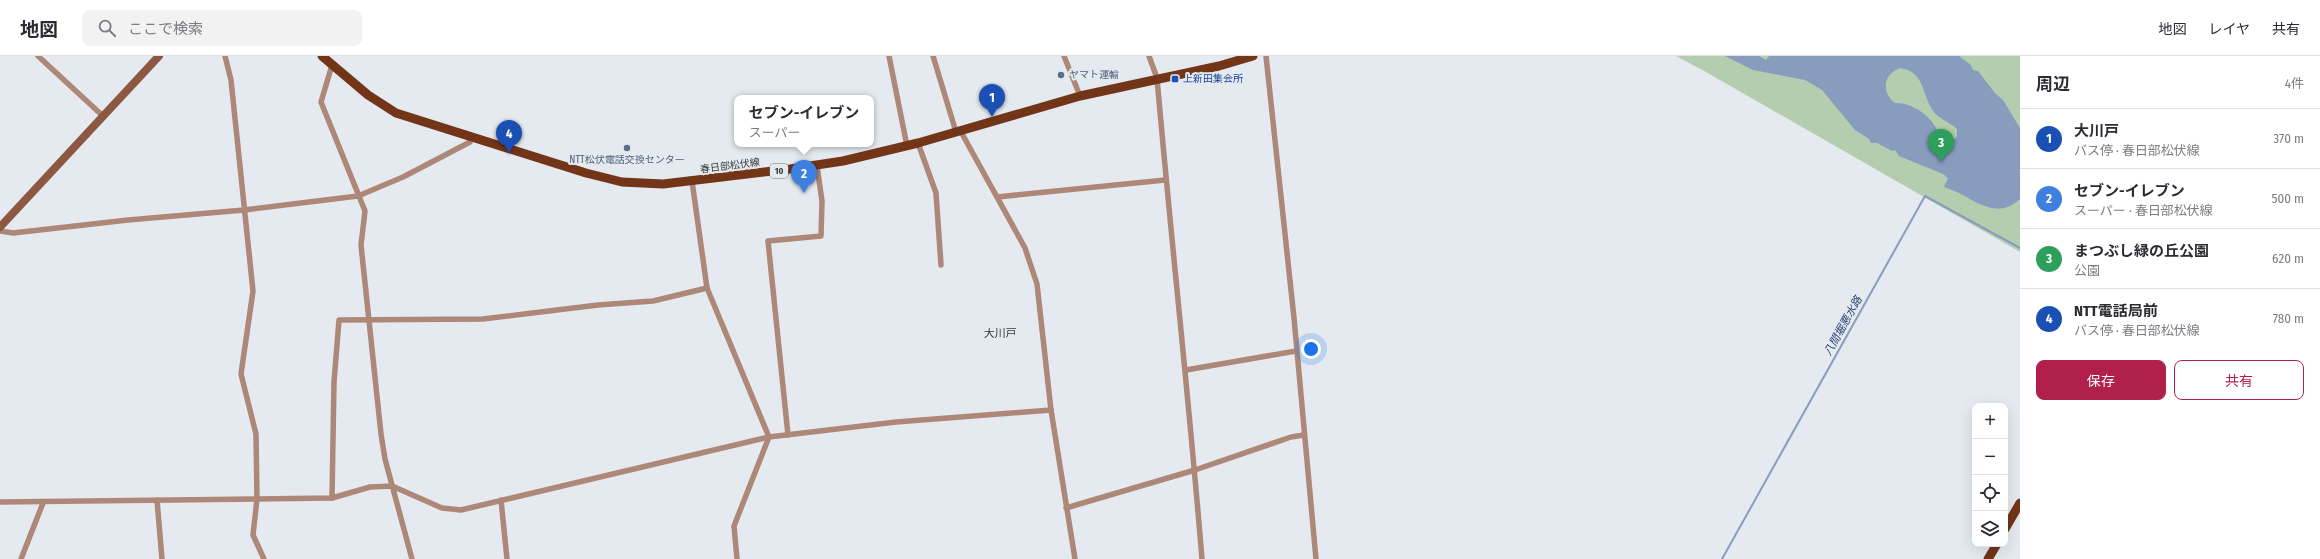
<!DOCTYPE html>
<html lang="ja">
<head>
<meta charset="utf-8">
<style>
  body { margin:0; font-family:"Fira Sans Condensed","Noto Sans JP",sans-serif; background:#f2f2f3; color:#2b2b33 }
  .controls { position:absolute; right:12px; bottom:12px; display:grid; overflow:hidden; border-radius:8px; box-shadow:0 4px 16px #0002 }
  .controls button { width:36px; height:36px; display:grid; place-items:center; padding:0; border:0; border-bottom:1px solid #e1e1e2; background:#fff; color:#2b2b33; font:20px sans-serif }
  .you { position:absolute; left:1311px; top:293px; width:14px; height:14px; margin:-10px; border:3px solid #fff; border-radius:50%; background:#1a73e8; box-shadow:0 0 0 6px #1a73e833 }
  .badge { display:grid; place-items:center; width:26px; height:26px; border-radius:50%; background:#b11f4b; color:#fff; font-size:13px; font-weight:700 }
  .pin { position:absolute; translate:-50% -33px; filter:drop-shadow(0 1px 2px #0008) }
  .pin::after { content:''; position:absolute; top:21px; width:14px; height:12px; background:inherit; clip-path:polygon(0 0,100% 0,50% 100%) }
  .popup { position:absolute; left:734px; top:39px; width:140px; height:52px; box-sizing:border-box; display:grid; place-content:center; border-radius:8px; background:#fff; filter:drop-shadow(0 1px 3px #0005); font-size:13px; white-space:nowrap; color:#7c7c81 }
  .popup b { font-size:15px; color:#2b2b33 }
  .popup::after { content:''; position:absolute; left:50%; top:100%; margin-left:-8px; border:8px solid transparent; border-top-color:#fff }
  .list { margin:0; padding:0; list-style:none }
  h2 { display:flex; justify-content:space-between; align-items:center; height:52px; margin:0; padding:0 16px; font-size:17px }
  h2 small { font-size:13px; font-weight:400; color:#7c7c81 }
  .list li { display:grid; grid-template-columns:26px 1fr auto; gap:12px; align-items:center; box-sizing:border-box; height:60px; padding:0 16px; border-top:1px solid #e1e1e2 }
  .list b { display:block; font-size:15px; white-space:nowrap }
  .list p { margin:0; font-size:13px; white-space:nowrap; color:#7c7c81 }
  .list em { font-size:13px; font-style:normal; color:#7c7c81 }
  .actions { display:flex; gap:8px; padding:12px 16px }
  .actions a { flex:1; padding:9px 0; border:1px solid #b11f4b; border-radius:8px; text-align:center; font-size:14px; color:#b11f4b }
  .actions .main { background:#b11f4b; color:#fff }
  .icon { flex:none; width:22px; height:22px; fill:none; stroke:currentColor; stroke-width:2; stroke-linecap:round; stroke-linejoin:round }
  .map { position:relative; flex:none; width:2020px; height:503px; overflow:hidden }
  header { display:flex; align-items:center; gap:24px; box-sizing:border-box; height:56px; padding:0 20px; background:#fff; border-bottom:1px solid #e1e1e2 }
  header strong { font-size:19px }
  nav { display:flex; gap:22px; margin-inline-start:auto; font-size:14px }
  .search { width:280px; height:36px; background:#f2f2f3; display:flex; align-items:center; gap:10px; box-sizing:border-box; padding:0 14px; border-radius:8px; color:#7c7c81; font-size:15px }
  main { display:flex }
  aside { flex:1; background:#fff }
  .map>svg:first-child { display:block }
  .green { fill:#b4cdaf }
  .water { fill:#889cbe; fill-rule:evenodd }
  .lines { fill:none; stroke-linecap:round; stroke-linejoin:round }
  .stream { stroke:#889cbe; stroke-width:2 }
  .street { stroke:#ad8777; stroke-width:5.5 }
  .secondary { stroke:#8c5841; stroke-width:8 }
  .primary { stroke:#733518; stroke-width:9 }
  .service-dot { fill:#5c6f8a; stroke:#e4eaef; stroke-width:1.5 }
  .transit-dot { fill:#1a4fb4; stroke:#e4eaef; stroke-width:1.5 }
  .labels { text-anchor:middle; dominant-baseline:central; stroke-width:4; stroke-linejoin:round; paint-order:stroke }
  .shield { fill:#e4eaef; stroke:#6a6e71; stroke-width:1 }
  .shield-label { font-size:9px; font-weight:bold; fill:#36393b }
  .service-label { font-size:10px; fill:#4e5e75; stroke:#e4eaef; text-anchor:start }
  .transit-label { font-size:10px; fill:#164399; stroke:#e4eaef; text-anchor:start }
  .street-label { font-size:10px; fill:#36393b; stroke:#e4eaef }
  .water-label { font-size:11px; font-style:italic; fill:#2b4674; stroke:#e4eaef }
  .neighbourhood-label { font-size:11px; fill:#36393b; stroke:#e4eaef }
</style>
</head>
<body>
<header>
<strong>地図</strong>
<div class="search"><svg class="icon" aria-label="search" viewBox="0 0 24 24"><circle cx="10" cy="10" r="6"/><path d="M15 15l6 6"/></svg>ここで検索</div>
<nav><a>地図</a><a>レイヤ</a><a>共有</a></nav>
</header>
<main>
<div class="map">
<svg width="2020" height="503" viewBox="0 0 2020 503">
  <rect width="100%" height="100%" fill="#e4eaef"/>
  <polygon class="green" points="1676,0 2020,0 2020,196 1706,16"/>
  <path class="water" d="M1725 0H1759L1766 4 1769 0H1959L1971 9 1973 14 1978 15 1995 37 2003 44 2020 72V143C1999 162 1981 149 1961 138 1956 135 1949 133 1944 131L1948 122 1943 118 1899 100 1895 94 1892 95 1877 87H1871L1869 83 1855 74 1822 34 1805 24 1753 14ZM1900 12C1926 16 1921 39 1934 56 1939 63 1950 66 1957 73V80L1949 90C1942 87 1939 78 1936 72 1929 58 1910 46 1895 47 1881 36 1883 18 1900 12Z"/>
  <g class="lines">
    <polyline class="stream" points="1722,503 1925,140 2020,192"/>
    <g class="street">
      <polyline points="38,0 104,61"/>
      <polyline points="225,0 231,24 253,235 241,318 256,378 257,443 253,479 264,503"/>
      <polyline points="889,0 907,90"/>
      <polyline points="933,0 956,76"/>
      <polyline points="1064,0 1080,40"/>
      <path d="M1149 0 1157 22C1171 183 1189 343 1202 503"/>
      <polyline points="1266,0 1294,262 1316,503"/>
      <polyline points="332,9 321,46 365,155 361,189 381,378 385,403 412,503"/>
      <polyline points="960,74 1025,192 1037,228 1051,354 1075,503"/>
      <polyline points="918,87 936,137 941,209"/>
      <polyline points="692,125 707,232 769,381 734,470 737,503"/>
      <polyline points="997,141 1165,124"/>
      <polyline points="0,175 13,177 128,164 244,154 358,140 403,121 470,86"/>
      <polyline points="1186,314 1296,295"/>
      <polyline points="788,379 768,185 821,180 822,145 817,110"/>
      <polyline points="332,442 334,326 339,264 483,263 598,249 653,245 707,232"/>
      <polyline points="157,444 162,503"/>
      <polyline points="501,444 507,503"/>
      <polyline points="0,446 332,442 370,431 392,430 442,452 461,454 769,381 896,366 1051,354"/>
      <polyline points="1066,452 1195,414 1291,381 1304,379"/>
      <polyline points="21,503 43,447"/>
    </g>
    <polyline class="secondary" points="0,171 159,0"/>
    <g class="primary">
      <polyline points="322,0 368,39 396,57 586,117 622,126 663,128 790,113 843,105 918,87 1080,40 1219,10 1253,0"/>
      <polyline points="2005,473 2020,447"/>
      <polyline points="1988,503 1997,488"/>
    </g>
  </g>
  <g class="service-dot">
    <circle cx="1061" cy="19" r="4"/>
    <circle cx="627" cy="92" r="4"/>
  </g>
  <rect class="transit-dot" x="1171" y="19" width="8" height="8" rx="2"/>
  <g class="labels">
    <rect class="shield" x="770" y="108" width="18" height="14" rx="3"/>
    <g class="shield-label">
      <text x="779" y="115">10</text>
    </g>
    <g class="service-label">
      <text x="1069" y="19">ヤマト運輸</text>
      <text x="627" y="104" text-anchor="middle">NTT松伏電話交換センター</text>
    </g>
    <g class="transit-label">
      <text x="1183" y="23">上新田集会所</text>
    </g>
    <g class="street-label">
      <text transform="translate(730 110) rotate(-7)">春日部松伏線</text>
    </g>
    <g class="water-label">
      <text transform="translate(1843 270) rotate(-61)">八間堀悪水路</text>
    </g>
    <g class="neighbourhood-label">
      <text x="1000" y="277">大川戸</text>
    </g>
  </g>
</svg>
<div class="controls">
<button>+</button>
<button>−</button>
<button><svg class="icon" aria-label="locate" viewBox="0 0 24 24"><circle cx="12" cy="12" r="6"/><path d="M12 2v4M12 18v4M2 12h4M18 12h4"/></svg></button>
<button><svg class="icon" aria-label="layers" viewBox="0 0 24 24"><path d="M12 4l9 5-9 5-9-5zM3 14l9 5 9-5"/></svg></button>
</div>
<div class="you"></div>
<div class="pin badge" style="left:992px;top:61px;background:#1a4fb4">1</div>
<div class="pin badge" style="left:804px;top:137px;background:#3f7fe0">2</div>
<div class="popup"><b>セブン-イレブン</b>スーパー</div>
<div class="pin badge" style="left:1941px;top:106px;background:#2e9e5b">3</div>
<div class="pin badge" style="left:509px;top:97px;background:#1a4fb4">4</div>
</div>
<aside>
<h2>周辺<small>4件</small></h2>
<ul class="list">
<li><span class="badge" style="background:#1a4fb4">1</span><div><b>大川戸</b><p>バス停 · 春日部松伏線</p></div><em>370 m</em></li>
<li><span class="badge" style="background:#3f7fe0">2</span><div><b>セブン-イレブン</b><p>スーパー · 春日部松伏線</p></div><em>500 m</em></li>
<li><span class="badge" style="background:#2e9e5b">3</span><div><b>まつぶし緑の丘公園</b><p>公園</p></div><em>620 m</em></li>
<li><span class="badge" style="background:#1a4fb4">4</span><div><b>NTT電話局前</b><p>バス停 · 春日部松伏線</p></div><em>780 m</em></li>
</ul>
<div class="actions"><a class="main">保存</a><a>共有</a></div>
</aside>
</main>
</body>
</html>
